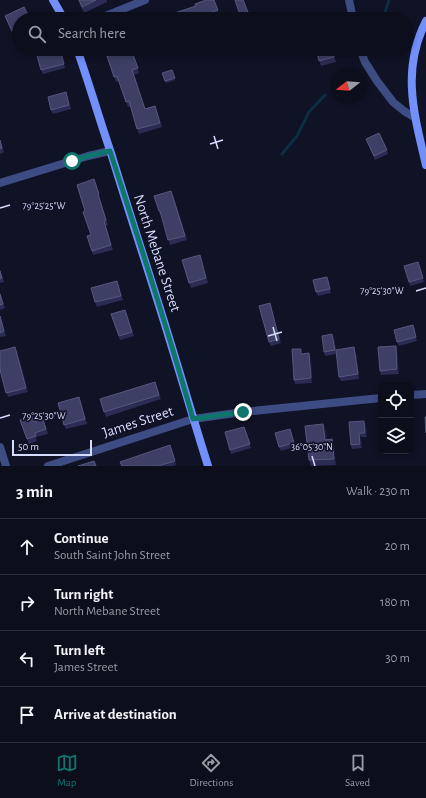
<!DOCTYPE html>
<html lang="en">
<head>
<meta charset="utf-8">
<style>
  body { margin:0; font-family:"Alegreya Sans",sans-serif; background:#151725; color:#f1f3f6 }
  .controls { position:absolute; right:12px; bottom:12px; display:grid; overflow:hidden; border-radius:8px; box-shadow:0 2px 6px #0003 }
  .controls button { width:36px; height:36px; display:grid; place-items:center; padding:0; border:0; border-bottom:1px solid #2c2e3b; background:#0c0e1c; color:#f1f3f6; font:20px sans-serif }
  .compass { position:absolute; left:330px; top:68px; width:36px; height:36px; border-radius:50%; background:#0c0e1c; box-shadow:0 2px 6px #0003; rotate:253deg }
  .scale { position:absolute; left:12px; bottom:10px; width:80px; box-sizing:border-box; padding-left:4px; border:2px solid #d7dcfd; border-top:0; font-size:11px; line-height:14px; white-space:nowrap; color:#d7dcfd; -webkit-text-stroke:3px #101226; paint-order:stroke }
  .stop { position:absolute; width:12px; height:12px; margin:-9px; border:3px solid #0f766e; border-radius:50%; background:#fff }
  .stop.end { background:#0f766e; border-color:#fff; box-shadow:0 1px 4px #0008 }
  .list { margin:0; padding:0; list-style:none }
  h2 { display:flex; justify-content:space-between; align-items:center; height:52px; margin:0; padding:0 16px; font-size:17px }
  h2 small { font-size:13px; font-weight:400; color:#9a9ca3 }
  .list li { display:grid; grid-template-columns:26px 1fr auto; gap:12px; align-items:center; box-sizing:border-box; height:56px; padding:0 16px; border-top:1px solid #2c2e3b }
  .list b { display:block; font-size:15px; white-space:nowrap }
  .list p { margin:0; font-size:13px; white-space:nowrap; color:#9a9ca3 }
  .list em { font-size:13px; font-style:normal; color:#9a9ca3 }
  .icon { flex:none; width:22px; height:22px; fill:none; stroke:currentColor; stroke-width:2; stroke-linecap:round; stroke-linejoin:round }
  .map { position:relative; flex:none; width:426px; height:466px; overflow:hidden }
  .search { position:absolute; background:#0c0e1c; box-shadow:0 2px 6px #0003; left:12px; right:12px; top:12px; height:44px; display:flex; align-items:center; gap:10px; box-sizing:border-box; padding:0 14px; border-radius:22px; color:#9a9ca3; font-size:15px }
  .sheet { height:276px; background:#0c0e1c }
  nav { display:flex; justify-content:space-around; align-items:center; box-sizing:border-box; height:56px; border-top:1px solid #2c2e3b; background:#0c0e1c; font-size:11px; color:#9a9ca3 }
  nav a { display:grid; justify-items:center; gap:2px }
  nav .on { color:#0f766e }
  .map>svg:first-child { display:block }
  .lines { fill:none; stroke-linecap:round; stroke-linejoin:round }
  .stream { stroke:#0c2e43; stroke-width:3 }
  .street { stroke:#3d4c83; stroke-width:8 }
  .secondary { stroke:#728ffa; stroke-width:8 }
  .wall { fill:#2a2c53 }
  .shaded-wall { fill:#181a39 }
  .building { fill:#3d3f65; stroke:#55587d }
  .route { stroke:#0f766e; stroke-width:5 }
  .ticks { fill:none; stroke:#d7dcfd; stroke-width:1.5 }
  .labels { text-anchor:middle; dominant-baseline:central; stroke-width:3.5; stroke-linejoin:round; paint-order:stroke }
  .street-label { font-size:15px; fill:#d7dcfd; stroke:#101226 }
  .ticks-label { font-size:10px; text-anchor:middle; fill:#d7dcfd; stroke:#101226; stroke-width:3.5; stroke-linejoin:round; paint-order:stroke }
</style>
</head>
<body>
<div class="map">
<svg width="426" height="466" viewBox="0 0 426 466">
  <rect width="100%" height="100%" fill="#101226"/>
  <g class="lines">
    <g class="stream">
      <polyline points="383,19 389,0"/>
      <polyline points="374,51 374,49"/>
      <polyline points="282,154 297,136 309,112 325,95"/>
    </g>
    <g class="street">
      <polyline points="349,0 353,19"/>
      <polyline points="98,19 145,0"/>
      <polyline points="360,49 365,62 377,81 393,102 404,111 414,117"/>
      <polyline points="0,183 88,156 110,151"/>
      <polyline points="411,395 426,394"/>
      <polyline points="0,447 6,466"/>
      <polyline points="48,466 193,419 243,412 381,398"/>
    </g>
    <g class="secondary">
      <polyline points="53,0 64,19"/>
      <path d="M426 21C401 70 414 114 426 165"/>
      <path d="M77 49C89 83 99 118 111 153 130 216 151 278 170 341 183 383 195 425 208 466"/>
    </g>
  </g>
  <g class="wall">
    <polygon points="78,0 107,0 107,2 84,13"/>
    <polygon points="214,0 219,14 205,19 162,19"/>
    <polygon points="235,0 244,0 249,17 242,19"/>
    <polygon points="5,16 19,19 19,33 13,36"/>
    <polygon points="60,49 65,68 43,74 41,70"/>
    <polygon points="131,49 139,73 134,75 145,109 157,111 162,127 139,134 131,106 128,107 119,81 116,82 107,56"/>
    <polygon points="316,49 332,49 336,62 321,66"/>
    <polygon points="172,70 175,80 166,83 165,81"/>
    <polygon points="66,92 71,109 53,114 51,110"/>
    <polygon points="366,139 387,150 388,154 375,160"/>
    <polygon points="0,140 4,152 0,154"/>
    <polygon points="94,179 108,225 105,226 113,250 93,255 87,236 91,235 85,211"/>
    <polygon points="173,195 187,240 170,245 162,215 160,215 159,211"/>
    <polygon points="201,259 208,283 191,288 189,283"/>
    <polygon points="418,262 424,282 410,286 409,282"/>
    <polygon points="0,270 4,282 0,283"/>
    <polygon points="117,281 123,300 97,307 95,302"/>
    <polygon points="328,281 331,293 318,296 316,292"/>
    <polygon points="0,293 5,308 0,310"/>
    <polygon points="271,308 281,343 271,346 269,342"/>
    <polygon points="125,310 134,336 120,340 111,314"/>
    <polygon points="0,315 6,336 0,337"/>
    <polygon points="413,325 417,341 399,346 397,342"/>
    <polygon points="334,338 336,350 356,352 359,379 341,381 339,377 336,354 325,356 324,352"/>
    <polygon points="396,346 397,350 399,374 381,375 380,371"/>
    <polygon points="0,351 17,351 28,392 8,397 0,371"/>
    <polygon points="309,353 311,358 312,383 295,384 294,380 303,354"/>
    <polygon points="155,382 161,399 106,417 100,399"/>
    <polygon points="79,397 87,424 66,429 64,425"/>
    <polygon points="43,419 48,434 36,437 37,441 29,444 20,420 34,422"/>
    <polygon points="323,424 326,430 327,439 334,445 336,465 311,466 309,460"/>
    <polygon points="366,425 367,437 361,437 362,448 352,449 351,445"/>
    <polygon points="246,431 251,448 231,454 230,450"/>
    <polygon points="291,433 295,447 281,451 279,447"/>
    <polygon points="170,445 176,465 173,466 122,466"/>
  </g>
  <g class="shaded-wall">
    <polygon points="332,334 334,338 336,354 335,350"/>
    <polygon points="396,346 397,350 399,374 397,369"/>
    <polygon points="15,347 17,351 28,392 26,388"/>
    <polygon points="354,347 356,352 359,379 358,374"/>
    <polygon points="309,353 311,358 312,383 311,378"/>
    <polygon points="364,421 366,425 367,437 365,433"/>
    <polygon points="323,424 326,430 327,446 325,440"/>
    <polygon points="359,433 361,437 362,448 360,444"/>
    <polygon points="332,439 334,445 336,465 334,459"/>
  </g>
  <g class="building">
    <polygon points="79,0 96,0 82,7"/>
    <polygon points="206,0 214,0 218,10 192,19 162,19 162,17 196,6 195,4"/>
    <polygon points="235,0 243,0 248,12 240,15"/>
    <polygon points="24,7 30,19 19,19 19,28 12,31 5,16"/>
    <polygon points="46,49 60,49 64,64 41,70 36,52"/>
    <polygon points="106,49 131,49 138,68 132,70 145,109 155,106 160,123 137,129 129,101 126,102 117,76 114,77 107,56 109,56"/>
    <polygon points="316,49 332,49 334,57 319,61"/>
    <polygon points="172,70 175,78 165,81 162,73"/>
    <polygon points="66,92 69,105 51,110 48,97"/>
    <polygon points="379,133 387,150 374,156 366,139"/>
    <polygon points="0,140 2,148 0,149"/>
    <polygon points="94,179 99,194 98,194 106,220 104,221 111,245 92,251 87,236 91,235 83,212 85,211 77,185"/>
    <polygon points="171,191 185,236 168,240 160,211 159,211 154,196"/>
    <polygon points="200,255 206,278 189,283 182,260"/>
    <polygon points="418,262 423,278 409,282 404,266"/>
    <polygon points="0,271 2,278 0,279"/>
    <polygon points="327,277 330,289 316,292 313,280"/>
    <polygon points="117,281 121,296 95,302 91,288"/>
    <polygon points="0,294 3,304 0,305"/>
    <polygon points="270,303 279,339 269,342 259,306"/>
    <polygon points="125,310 132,332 119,336 111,314"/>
    <polygon points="0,316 4,331 0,333"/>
    <polygon points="413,325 416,337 397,342 394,330"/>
    <polygon points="332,334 335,350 324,352 322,336"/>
    <polygon points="396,346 397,369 380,371 378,347"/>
    <polygon points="15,347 26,388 6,393 0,370 0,351"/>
    <polygon points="354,347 358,374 339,377 336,350"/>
    <polygon points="292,349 301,349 301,354 309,353 311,378 294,380"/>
    <polygon points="155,382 159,395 104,412 100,399"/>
    <polygon points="79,397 85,419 64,425 58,403"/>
    <polygon points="32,415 34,422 43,419 46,429 35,433 36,436 27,439 20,420"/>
    <polygon points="425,417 426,417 426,433"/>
    <polygon points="364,421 365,433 359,433 360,444 351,445 349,422"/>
    <polygon points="323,424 325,440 332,439 334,459 309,460 305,426"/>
    <polygon points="244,427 250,444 230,450 225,432"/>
    <polygon points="290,429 294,443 279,447 275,433"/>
    <polygon points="170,445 175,461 158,466 122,466 120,462"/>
    <polygon points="94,461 96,466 78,466"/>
  </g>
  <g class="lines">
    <path class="route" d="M72 161 88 156 110 151C139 240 168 329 193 419L243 412"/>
  </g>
  <path class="ticks" d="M214 136 218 149M210 144 223 140M0 208 10 205M416 291 426 288M273 327 277 341M268 336 282 332M0 418 10 415M312 456 315 466"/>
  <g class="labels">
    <g class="street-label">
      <text transform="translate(157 253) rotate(72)">North Mebane Street</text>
      <text transform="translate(138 422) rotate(-18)">James Street</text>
    </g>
  </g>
  <g class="ticks-label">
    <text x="44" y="209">79°25'25"W</text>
    <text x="382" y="294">79°25'30"W</text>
    <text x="44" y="419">79°25'30"W</text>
    <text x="312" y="450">36°05'30"N</text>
  </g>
</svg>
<div class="controls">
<button><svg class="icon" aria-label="locate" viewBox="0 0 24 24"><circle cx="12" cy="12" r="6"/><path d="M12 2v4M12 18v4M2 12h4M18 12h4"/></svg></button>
<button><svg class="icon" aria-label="layers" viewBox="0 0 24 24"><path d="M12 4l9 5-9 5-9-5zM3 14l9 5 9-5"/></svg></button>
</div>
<svg class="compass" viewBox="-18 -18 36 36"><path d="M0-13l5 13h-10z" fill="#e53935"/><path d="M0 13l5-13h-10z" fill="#9a9ca3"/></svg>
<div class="scale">50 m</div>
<div class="stop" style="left:72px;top:161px"></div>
<div class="stop end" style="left:243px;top:412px"></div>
<div class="search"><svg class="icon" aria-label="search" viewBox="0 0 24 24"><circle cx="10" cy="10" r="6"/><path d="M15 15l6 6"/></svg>Search here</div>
</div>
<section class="sheet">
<h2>3 min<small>Walk · 230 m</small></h2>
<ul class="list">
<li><svg class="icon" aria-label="ahead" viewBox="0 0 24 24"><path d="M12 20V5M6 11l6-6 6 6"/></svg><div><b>Continue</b><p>South Saint John Street</p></div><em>20 m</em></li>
<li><svg class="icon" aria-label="right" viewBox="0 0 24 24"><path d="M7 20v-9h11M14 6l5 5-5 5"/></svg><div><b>Turn right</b><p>North Mebane Street</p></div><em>180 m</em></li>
<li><svg class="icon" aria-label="left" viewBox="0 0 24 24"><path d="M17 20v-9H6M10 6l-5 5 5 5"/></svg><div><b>Turn left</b><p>James Street</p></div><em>30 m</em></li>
<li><svg class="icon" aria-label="arrive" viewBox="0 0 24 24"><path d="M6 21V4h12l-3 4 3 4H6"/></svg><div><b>Arrive at destination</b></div></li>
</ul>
</section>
<nav>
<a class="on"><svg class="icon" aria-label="map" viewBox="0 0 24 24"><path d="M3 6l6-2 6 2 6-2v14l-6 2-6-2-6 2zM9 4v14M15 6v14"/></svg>Map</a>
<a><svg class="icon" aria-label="directions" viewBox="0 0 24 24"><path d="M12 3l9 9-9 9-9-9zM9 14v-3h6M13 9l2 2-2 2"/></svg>Directions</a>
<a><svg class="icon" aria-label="saved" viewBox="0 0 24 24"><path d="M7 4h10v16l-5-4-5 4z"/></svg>Saved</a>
</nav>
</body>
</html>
